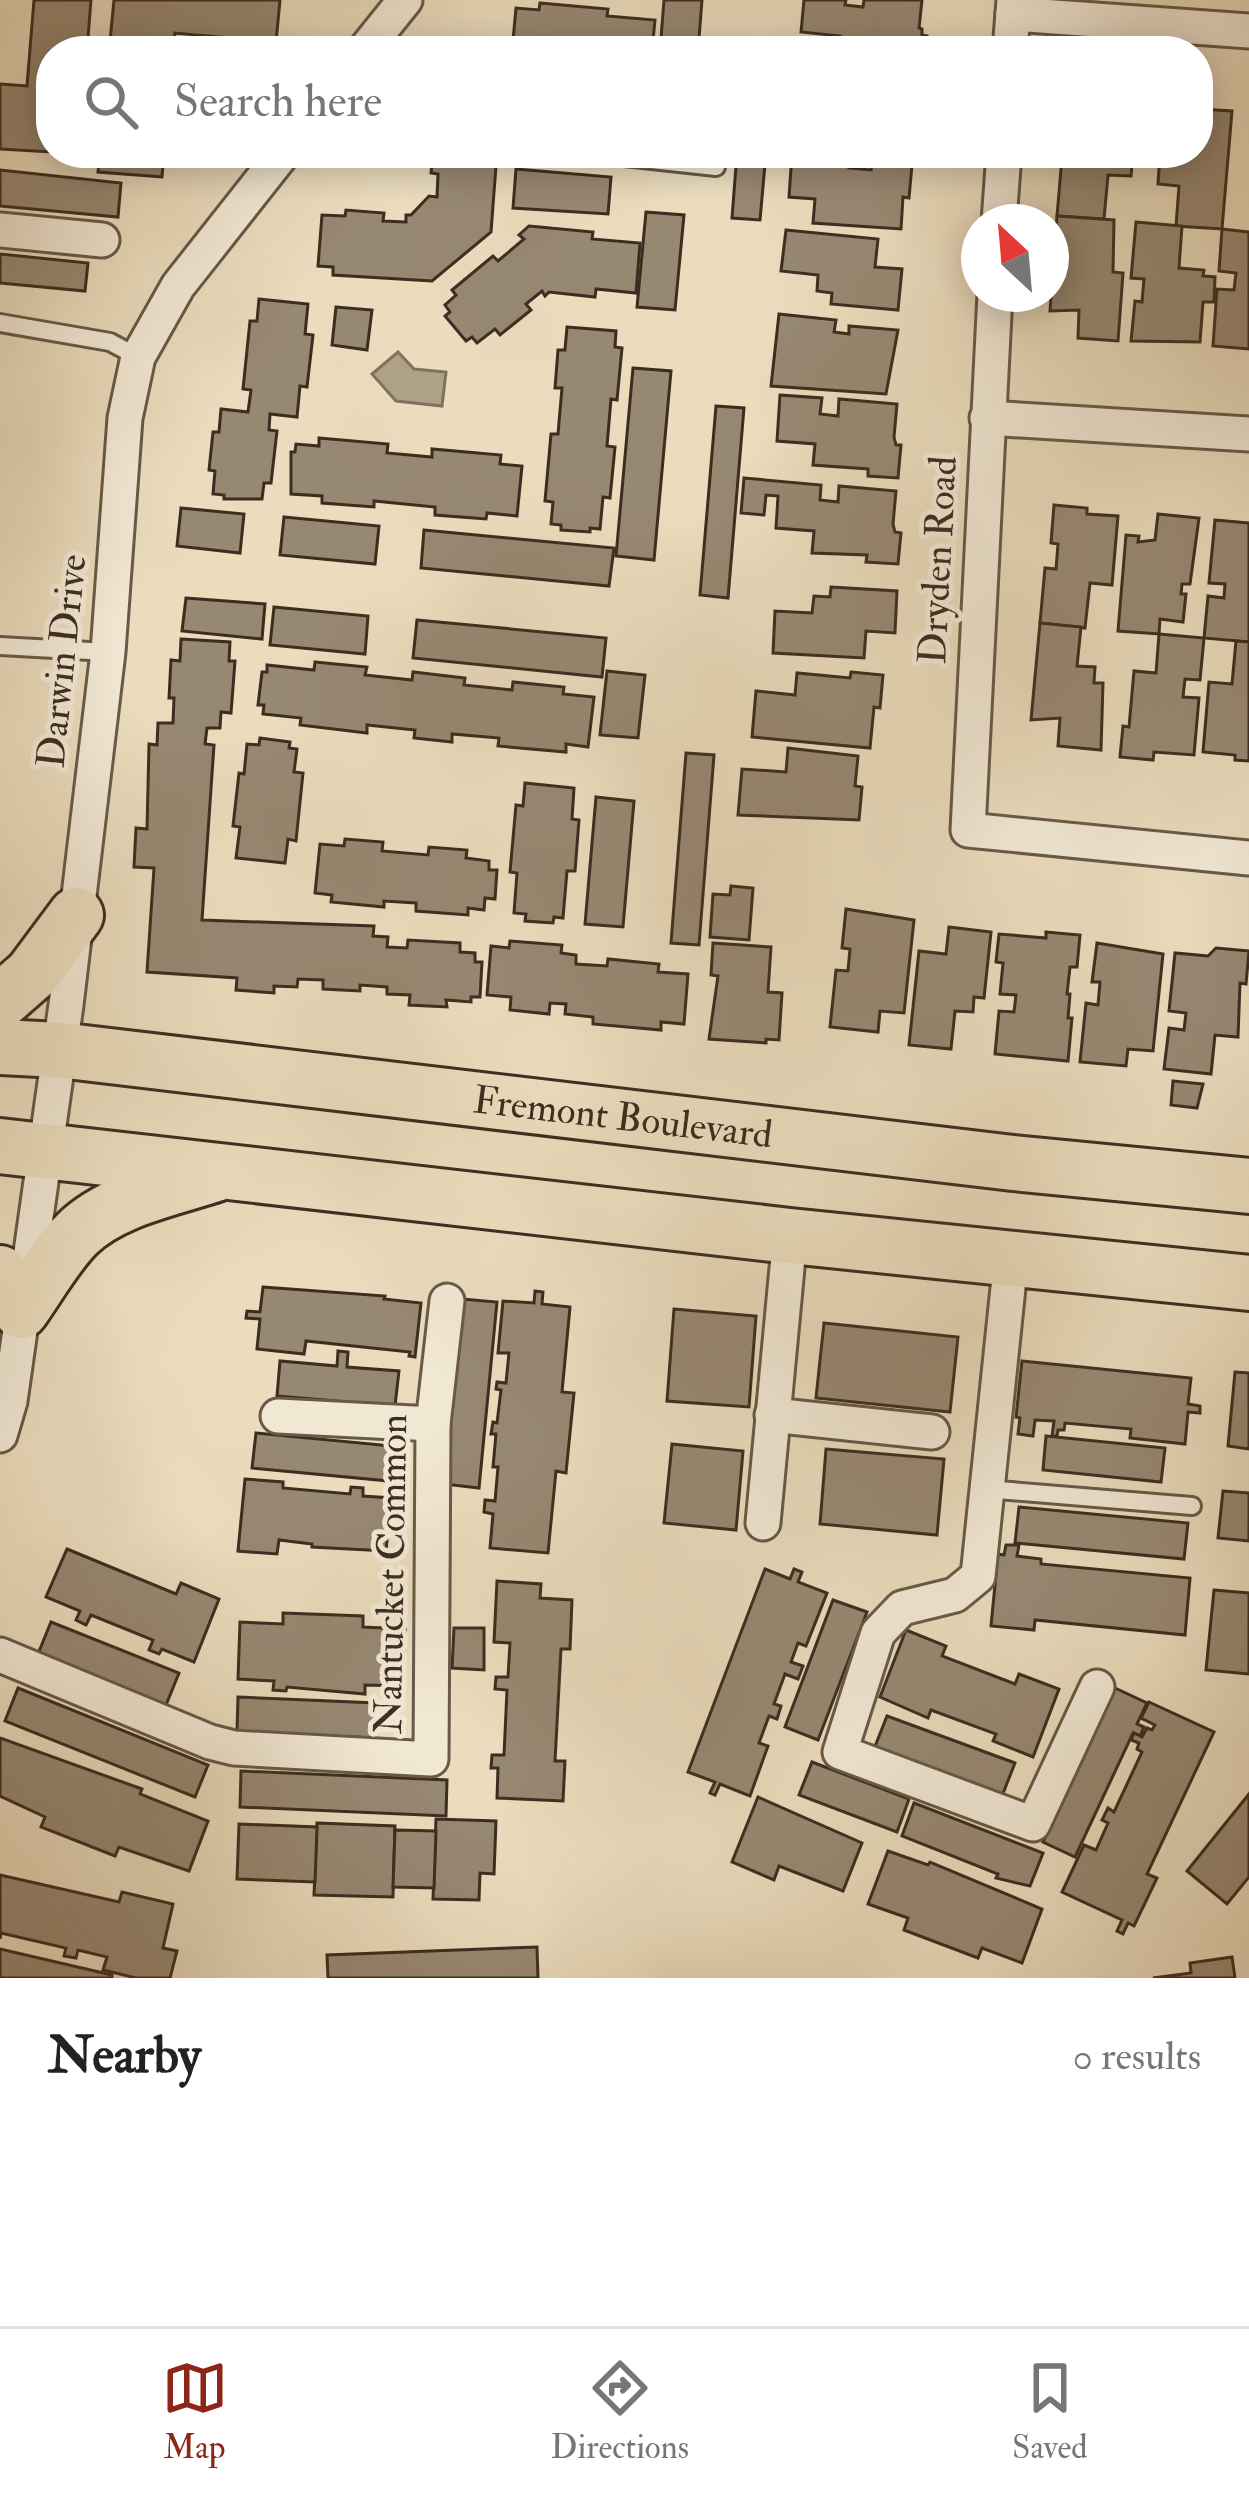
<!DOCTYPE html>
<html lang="en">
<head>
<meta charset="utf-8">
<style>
  body { margin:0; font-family:"IM FELL Double Pica",serif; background:#f6f6f6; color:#222 }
  .compass { position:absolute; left:961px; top:204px; width:108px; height:108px; border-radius:50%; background:#fff; box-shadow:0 6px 30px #0003; rotate:334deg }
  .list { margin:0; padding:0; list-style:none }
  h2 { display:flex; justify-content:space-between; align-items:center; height:156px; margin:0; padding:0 48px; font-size:51px }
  h2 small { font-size:39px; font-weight:400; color:#767676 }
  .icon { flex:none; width:66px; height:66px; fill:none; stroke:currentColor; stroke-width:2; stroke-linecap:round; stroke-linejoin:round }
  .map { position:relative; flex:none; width:1249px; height:1978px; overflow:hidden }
  .search { position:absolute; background:#fff; box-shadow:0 6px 30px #0003; left:36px; right:36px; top:36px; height:132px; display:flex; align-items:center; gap:30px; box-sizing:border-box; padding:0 42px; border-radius:48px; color:#767676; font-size:45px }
  .sheet { height:348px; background:#fff }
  nav { display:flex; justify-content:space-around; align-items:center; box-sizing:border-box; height:168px; border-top:3px solid #e0e0e0; background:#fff; font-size:33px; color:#767676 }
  nav a { display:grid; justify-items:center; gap:6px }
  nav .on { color:#8f2418 }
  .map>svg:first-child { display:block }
  .water { fill:#afa088; stroke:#81725f; stroke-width:3 }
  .building { fill:#978872; stroke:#3d2d21; stroke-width:3 }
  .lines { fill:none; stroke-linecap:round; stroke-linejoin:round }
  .lane-casing { stroke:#685948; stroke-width:22 }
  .street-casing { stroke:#685948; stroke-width:39 }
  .primary-casing { stroke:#3d2d21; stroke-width:60 }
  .lane { stroke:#f1e8d4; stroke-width:16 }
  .street { stroke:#f1e8d4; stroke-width:33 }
  .primary { stroke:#eadcbd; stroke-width:54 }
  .labels { text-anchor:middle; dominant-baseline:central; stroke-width:10; stroke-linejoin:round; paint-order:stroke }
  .street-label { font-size:39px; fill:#3d2d21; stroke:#f1e8d4 }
</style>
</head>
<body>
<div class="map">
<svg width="1249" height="1978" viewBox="0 0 1249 1978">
  <rect width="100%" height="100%" fill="#eadcbd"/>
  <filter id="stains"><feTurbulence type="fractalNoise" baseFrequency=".00167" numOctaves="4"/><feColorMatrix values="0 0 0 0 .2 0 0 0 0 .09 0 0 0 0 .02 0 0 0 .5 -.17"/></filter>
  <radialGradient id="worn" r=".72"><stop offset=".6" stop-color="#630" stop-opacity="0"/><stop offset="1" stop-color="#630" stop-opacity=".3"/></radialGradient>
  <polygon class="water" points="398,352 414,369 446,372 442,406 396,401 372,374"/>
  <g class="building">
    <polygon points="34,0 91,0 87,51 51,51 51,152 0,149 0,84 27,86"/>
    <polygon points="114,0 280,0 276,42 175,33 173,51 109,51"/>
    <polygon points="664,0 702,0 698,51 660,51"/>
    <polygon points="804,0 846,0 845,5 863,7 864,0 922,0 919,28 922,29 922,35 927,36 925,51 838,51 840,36 801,32"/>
    <polygon points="540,3 608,9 607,16 655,20 652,51 512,51 516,8 539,10"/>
    <polygon points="1198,106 1199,109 1232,111 1222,229 1176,226 1179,186 1158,184 1160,153 1198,153"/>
    <polygon points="100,153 164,153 162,177 98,172"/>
    <polygon points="433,153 497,153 491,232 432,281 333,275 333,267 318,266 322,215 345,216 346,210 384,213 383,221 406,222 406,215 411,215 429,196 437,197 438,174 431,173"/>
    <polygon points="737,153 766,153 760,220 732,218"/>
    <polygon points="792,153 850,155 849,168 871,170 872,163 912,165 909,198 903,197 901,229 813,223 815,199 789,197"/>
    <polygon points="1076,153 1133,153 1131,176 1108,175 1104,219 1057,216 1062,157 1075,157"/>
    <polygon points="516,169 611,177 608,214 513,208"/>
    <polygon points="0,170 121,183 118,217 0,206"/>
    <polygon points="646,212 684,215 675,310 637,307"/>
    <polygon points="1057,216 1114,220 1113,272 1123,273 1118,341 1078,338 1079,310 1050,311"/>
    <polygon points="1136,222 1182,226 1179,268 1204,270 1203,276 1215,277 1214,302 1203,302 1200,342 1131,341 1135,301 1142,302 1144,279 1131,278"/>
    <polygon points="529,226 593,232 592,239 640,243 636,293 596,289 595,297 549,292 545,296 542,291 526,304 531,310 500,335 495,329 477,343 472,337 466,341 445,316 450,312 445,305 456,295 452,290 493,256 498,261 524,239 519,235"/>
    <polygon points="1222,229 1249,232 1249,349 1213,346 1217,289 1234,290 1236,273 1219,271"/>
    <polygon points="786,230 878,239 875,267 902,269 898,310 831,304 832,293 817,291 818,275 781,271"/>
    <polygon points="0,254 88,263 85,291 0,283"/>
    <polygon points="259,299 308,304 305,334 313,335 307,387 300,386 297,417 270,414 269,430 277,431 271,483 264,483 262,499 224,499 224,495 213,494 215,471 209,470 213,432 219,432 221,409 248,412 251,390 243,389 250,321 257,321"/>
    <polygon points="336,307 372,310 367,350 332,345"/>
    <polygon points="779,314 836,320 834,332 849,334 849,326 898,330 886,394 771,386"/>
    <polygon points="567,327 616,331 615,347 622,348 617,400 611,399 607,446 615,447 610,498 603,497 600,529 590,528 590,532 561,530 561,525 551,524 553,502 545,501 551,434 558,434 562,388 555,388 558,350 565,350"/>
    <polygon points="633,368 671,371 654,560 616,556"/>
    <polygon points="780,395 822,398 820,414 838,416 839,399 897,404 894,437 896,445 901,445 898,478 868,476 868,469 813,465 815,444 777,441"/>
    <polygon points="716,406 744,408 728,598 700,595"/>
    <polygon points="319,438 388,444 387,453 432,457 432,449 501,455 500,464 522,466 517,516 487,513 486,519 435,515 435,507 374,501 374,507 322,503 322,496 291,494 291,452 295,452 296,444 319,446"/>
    <polygon points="744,478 821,485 820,500 838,502 839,486 896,491 893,524 895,532 901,533 898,564 866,562 867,555 812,553 814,531 776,528 778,496 766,495 764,515 741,513"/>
    <polygon points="1054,505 1087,508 1087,514 1118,516 1112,585 1090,583 1085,628 1040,623 1045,568 1056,569 1058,544 1051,543"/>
    <polygon points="181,508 244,514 240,553 177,546"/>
    <polygon points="1158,514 1199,518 1190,584 1182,584 1181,594 1186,594 1183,622 1160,619 1159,634 1118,631 1126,535 1139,536 1138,542 1155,540"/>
    <polygon points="284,517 379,526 375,564 280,555"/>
    <polygon points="1215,520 1249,523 1249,642 1204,638 1208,596 1224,598 1225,584 1209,583"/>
    <polygon points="424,530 614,548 609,586 421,568"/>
    <polygon points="831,587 897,591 895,633 866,631 864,658 773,653 775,611 812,613 814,596 830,597"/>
    <polygon points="186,598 265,604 262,639 182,631"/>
    <polygon points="274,607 368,616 365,654 270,645"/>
    <polygon points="417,620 606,638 602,677 413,658"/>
    <polygon points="1040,623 1081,627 1077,666 1095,667 1094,683 1103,683 1101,750 1058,746 1060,718 1031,720"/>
    <polygon points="1159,634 1204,638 1200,680 1185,679 1183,697 1199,698 1194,755 1154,752 1153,760 1120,757 1123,726 1129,727 1134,671 1156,673"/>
    <polygon points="181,639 230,642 229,661 235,661 231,713 221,712 220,728 207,728 205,744 214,745 202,920 374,926 373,936 388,937 387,947 407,948 408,940 460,943 460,952 475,953 475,962 482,962 480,997 471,997 471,1002 446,1000 447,1007 409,1005 410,995 387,994 387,987 360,985 360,991 323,989 323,980 298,979 297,987 274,986 274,993 236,990 237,978 147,972 154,868 134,867 136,828 147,829 149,744 157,745 158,723 173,723 174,698 169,698 171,660 180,661"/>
    <polygon points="1236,641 1249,642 1249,761 1235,760 1235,755 1203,752 1209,682 1232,684"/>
    <polygon points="315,662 367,667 365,675 412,680 413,672 465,678 464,685 512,690 513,682 564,687 563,694 594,697 588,747 566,744 566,752 498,746 499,738 452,734 452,742 414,738 415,730 367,725 367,733 300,725 301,718 263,714 264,705 258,705 262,672 267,672 267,665 314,670"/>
    <polygon points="607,671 645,675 638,738 600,735"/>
    <polygon points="851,672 883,675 880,708 874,707 870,748 752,737 756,691 795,695 797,673 850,678"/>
    <polygon points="260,738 290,742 289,748 297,749 294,772 303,773 296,841 288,839 285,863 236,858 240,827 233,826 239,773 244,774 247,744 259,745"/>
    <polygon points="788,748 858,756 855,786 862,787 859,820 738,815 742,769 786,772"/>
    <polygon points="686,753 714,755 699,945 671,943"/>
    <polygon points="525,783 574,788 572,819 579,820 575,871 567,871 563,918 554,917 553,923 525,921 526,914 514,913 517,873 510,872 516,805 523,806"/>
    <polygon points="596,797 634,801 623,927 585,924"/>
    <polygon points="345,839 383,842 382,851 428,855 429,847 467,850 466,858 489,861 489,870 497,870 495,899 485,898 484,910 468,908 468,915 416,911 416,903 384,901 384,907 331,902 332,895 315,893 320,844 344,846"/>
    <polygon points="731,886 753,888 749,940 710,937 713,894 730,895"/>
    <polygon points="846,909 914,920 904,1013 880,1011 878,1032 830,1027 836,970 848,971 850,949 842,948"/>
    <polygon points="949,927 991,932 984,998 974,997 973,1012 955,1011 951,1049 909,1045 919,951 946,954"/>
    <polygon points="1046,932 1080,935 1077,967 1070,967 1067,994 1070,994 1068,1018 1072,1018 1068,1061 995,1054 999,1011 1014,1012 1016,995 1000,994 1003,963 996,962 999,934 1046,938"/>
    <polygon points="510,941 562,945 561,953 576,955 576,964 607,966 608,959 659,964 658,972 688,974 684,1024 661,1022 661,1030 593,1024 593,1017 565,1014 566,1004 550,1003 549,1014 510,1010 511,997 487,995 491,946 509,948"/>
    <polygon points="713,943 771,947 768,992 782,993 779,1040 766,1039 766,1043 709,1039 718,976 711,975"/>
    <polygon points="1097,943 1163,954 1153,1051 1128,1049 1126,1066 1080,1062 1086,1003 1098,1005 1100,982 1092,982"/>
    <polygon points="1216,948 1249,951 1246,984 1240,983 1238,1037 1215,1035 1211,1074 1164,1069 1169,1028 1184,1030 1186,1013 1169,1011 1175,953 1208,956"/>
    <polygon points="1173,1081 1203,1084 1197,1108 1171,1105"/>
    <polygon points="263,1287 385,1296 384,1299 421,1303 415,1357 409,1356 410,1352 306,1341 304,1354 257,1349 260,1319 246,1318 247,1311 260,1312"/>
    <polygon points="535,1291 543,1292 542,1304 570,1307 562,1392 574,1393 566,1473 556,1471 548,1553 490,1548 493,1514 484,1512 485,1500 495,1501 498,1467 493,1467 496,1434 491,1434 493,1422 497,1423 501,1390 496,1389 497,1382 506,1383 509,1353 498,1353 503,1301 534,1303"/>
    <polygon points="462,1299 497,1302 479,1488 444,1484"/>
    <polygon points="674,1309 756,1316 749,1407 667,1401"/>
    <polygon points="824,1323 958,1337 950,1412 816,1398"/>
    <polygon points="338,1351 348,1352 347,1367 399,1371 395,1406 277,1396 280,1361 337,1366"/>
    <polygon points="1022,1361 1191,1378 1188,1404 1200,1406 1200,1413 1188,1412 1185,1444 1130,1438 1131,1429 1065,1423 1064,1430 1058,1430 1057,1436 1052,1436 1054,1421 1035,1420 1033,1436 1018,1434 1020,1418 1016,1417"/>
    <polygon points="1235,1372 1249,1373 1249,1449 1228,1446"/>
    <polygon points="256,1433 392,1446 389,1481 252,1468"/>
    <polygon points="1046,1436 1165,1448 1161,1482 1043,1470"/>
    <polygon points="672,1444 743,1451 736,1530 664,1523"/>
    <polygon points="826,1449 944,1459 937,1535 820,1524"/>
    <polygon points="245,1479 283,1482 283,1488 350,1494 351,1487 363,1488 363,1496 391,1498 386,1551 312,1547 312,1544 279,1540 277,1554 238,1551"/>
    <polygon points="1223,1491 1249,1493 1249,1541 1218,1538"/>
    <polygon points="1019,1507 1188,1523 1184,1559 1015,1543"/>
    <polygon points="1006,1545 1019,1545 1017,1556 1041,1559 1041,1564 1190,1578 1185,1635 1035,1620 1034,1630 991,1626 998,1554 1004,1555"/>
    <polygon points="67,1549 176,1594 181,1583 219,1599 194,1662 162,1649 159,1654 149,1650 153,1640 91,1615 86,1625 76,1620 80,1611 46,1597"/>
    <polygon points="765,1569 790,1579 794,1569 802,1572 798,1582 827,1593 806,1646 798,1643 791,1662 803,1666 798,1679 785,1674 774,1704 781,1706 777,1719 769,1716 759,1743 768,1746 750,1796 720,1784 715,1795 710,1793 715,1782 688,1772"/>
    <polygon points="497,1581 541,1584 540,1598 572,1600 570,1649 561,1649 555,1761 565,1761 563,1801 497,1798 498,1768 491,1768 492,1755 504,1755 507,1690 495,1689 496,1677 508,1677 510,1643 494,1642"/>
    <polygon points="1214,1590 1249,1593 1249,1674 1206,1670"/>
    <polygon points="833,1600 867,1612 818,1740 785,1727"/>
    <polygon points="283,1613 363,1616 363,1627 405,1629 402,1686 365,1685 365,1694 287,1687 286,1691 273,1690 274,1681 238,1679 240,1622 283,1624"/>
    <polygon points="51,1622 179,1673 166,1705 38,1654"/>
    <polygon points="454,1628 484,1628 484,1670 452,1668"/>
    <polygon points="906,1630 946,1646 942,1656 1015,1684 1019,1674 1059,1689 1033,1757 993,1741 996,1734 931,1710 928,1718 880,1697"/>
    <polygon points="18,1688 208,1765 195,1797 5,1721"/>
    <polygon points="1115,1688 1147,1703 1137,1724 1144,1727 1140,1736 1133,1733 1075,1857 1043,1842"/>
    <polygon points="238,1697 376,1703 374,1738 237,1732"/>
    <polygon points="1149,1702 1214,1732 1147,1874 1157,1878 1134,1926 1128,1923 1123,1934 1117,1931 1122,1920 1062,1892 1084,1845 1096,1850 1108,1823 1102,1820 1108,1808 1114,1812 1142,1752 1137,1749 1139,1743 1131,1740 1134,1733 1142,1737 1147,1728 1152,1730 1155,1725 1141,1718"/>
    <polygon points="887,1716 1015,1763 1002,1796 874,1749"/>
    <polygon points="0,1738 142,1789 140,1794 208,1821 189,1871 119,1847 115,1856 41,1827 45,1817 0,1796"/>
    <polygon points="812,1762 909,1799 897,1832 799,1795"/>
    <polygon points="241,1771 447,1780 446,1816 240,1807"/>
    <polygon points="1249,1794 1249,1877 1227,1904 1187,1871"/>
    <polygon points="758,1797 862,1843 843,1891 779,1866 774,1880 732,1862"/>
    <polygon points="914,1803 1043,1853 1030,1886 996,1878 998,1874 902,1836"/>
    <polygon points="436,1819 496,1821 494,1874 480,1873 479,1900 433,1899"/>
    <polygon points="317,1823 395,1826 393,1897 314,1895"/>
    <polygon points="239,1824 317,1827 315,1882 237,1879"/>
    <polygon points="395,1830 436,1831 434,1888 393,1887"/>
    <polygon points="888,1851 928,1865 930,1862 1042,1909 1022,1963 982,1948 978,1958 904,1930 908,1918 868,1904"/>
    <polygon points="0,1875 119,1902 122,1892 173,1904 163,1948 177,1951 170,1978 136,1978 103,1970 107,1957 78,1950 76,1958 64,1956 66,1948 1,1933 0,1939"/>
    <polygon points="537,1947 538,1978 328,1978 327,1955"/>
    <polygon points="0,1949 112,1975 112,1978 0,1978"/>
    <polygon points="1232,1957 1235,1978 1153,1978 1191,1973 1190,1963"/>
  </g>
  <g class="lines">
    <defs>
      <g id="lane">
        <polyline points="587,153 716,167"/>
        <polyline points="0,323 110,342 138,357"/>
        <polyline points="0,646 108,652"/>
        <polyline points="986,1489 1192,1506"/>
      </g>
      <g id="street">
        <polyline points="1013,14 1249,31"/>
        <polyline points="364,51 405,0"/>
        <polyline points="1010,51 1014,0"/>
        <polyline points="999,222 1004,153"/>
        <polyline points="0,230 102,240"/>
        <polyline points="995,294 968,830 1249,858"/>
        <polyline points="987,418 1249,434"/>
        <polyline points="1011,1259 978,1576 955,1595 902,1608 878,1633 840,1752 1033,1824 1097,1687"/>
        <polyline points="772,1415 932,1432"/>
        <polyline points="278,1416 433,1424"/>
        <polyline points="0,1435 10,1401 66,1005 108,652 125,418 138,357 178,286 283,153"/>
        <polyline points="763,1523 790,1236"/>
        <polyline points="0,1655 210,1742 234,1748 431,1759 433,1424 447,1301"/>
      </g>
      <g id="primary">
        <polyline points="0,1002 32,974 76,915"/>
        <path id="s1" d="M0 1047 59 1050 1013 1163 1249 1186"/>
        <polyline points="0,1146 790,1236 1249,1283"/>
        <path d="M0 1273 21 1311C39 1286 55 1256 77 1234 111 1200 171 1189 216 1174"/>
      </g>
    </defs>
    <use href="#lane" class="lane-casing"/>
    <use href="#street" class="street-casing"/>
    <use href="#primary" class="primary-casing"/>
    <use href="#lane" class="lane"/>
    <use href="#street" class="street"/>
    <use href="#primary" class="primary"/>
  </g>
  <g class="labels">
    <g class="street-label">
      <text transform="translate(938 560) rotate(-87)">Dryden Road</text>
      <text transform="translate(62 661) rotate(-84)">Darwin Drive</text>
      <text stroke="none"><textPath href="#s1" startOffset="627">Fremont Boulevard</textPath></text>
      <text transform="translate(391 1574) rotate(-89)">Nantucket Common</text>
    </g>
  </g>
  <rect width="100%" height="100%" filter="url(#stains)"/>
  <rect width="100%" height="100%" fill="url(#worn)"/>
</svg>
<svg class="compass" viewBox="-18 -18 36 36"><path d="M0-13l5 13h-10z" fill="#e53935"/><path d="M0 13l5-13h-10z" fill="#767676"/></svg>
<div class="search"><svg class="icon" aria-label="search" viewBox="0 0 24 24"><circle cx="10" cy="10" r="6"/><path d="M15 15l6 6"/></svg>Search here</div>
</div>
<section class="sheet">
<h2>Nearby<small>0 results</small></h2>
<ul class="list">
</ul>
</section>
<nav>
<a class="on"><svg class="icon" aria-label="map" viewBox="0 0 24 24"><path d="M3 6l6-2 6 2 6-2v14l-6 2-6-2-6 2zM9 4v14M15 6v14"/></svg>Map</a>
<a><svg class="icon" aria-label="directions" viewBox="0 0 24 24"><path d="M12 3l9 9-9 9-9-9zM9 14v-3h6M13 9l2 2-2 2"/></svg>Directions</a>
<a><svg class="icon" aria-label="saved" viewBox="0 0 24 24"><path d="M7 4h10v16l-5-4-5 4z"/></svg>Saved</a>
</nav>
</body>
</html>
